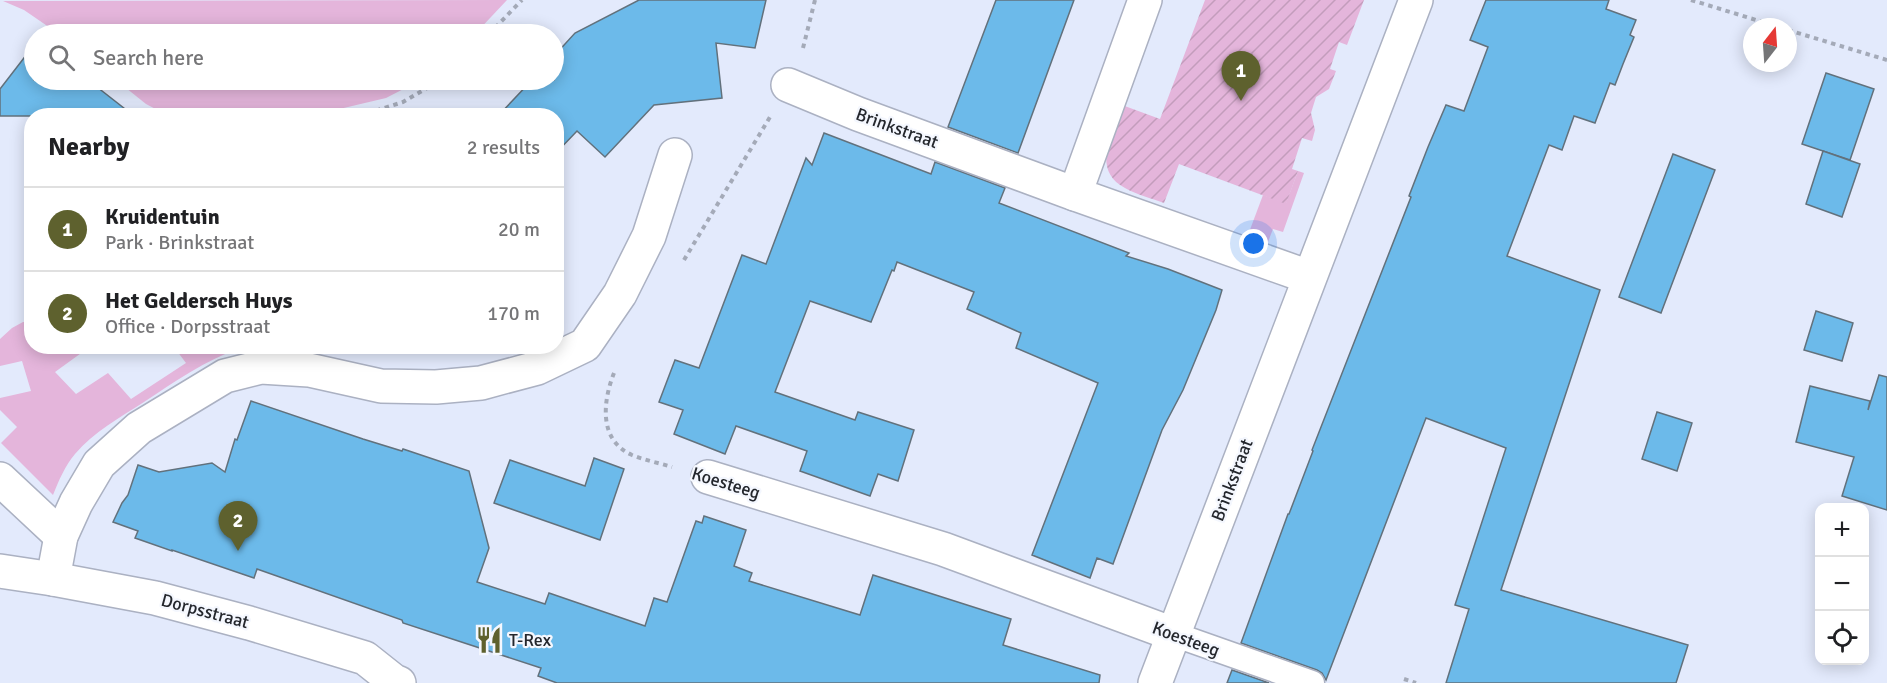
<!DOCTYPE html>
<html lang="en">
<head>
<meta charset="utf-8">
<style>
  body { margin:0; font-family:Signika,sans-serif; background:#f2f2f2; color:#202124 }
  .controls { position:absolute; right:18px; bottom:18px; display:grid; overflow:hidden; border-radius:12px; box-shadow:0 3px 15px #0003 }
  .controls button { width:54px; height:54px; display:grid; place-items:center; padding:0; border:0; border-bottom:2px solid #e0e0e0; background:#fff; color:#202124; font:30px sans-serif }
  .compass { position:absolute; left:1743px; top:18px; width:54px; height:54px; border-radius:50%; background:#fff; box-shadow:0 3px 15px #0003; rotate:17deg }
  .you { position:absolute; left:1254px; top:244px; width:21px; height:21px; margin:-15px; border:4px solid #fff; border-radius:50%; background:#1a73e8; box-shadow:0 0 0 9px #1a73e833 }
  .badge { display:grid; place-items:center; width:39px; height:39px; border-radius:50%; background:#5e612e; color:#fff; font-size:20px; font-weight:700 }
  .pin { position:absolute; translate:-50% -50px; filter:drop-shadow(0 2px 3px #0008) }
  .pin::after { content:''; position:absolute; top:32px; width:21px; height:18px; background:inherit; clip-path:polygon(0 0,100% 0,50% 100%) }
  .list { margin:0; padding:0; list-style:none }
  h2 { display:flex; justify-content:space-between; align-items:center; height:78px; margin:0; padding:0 24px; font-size:26px }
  h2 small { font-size:20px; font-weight:400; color:#757577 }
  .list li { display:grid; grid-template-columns:39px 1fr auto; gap:18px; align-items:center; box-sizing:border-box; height:84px; padding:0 24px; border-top:2px solid #e0e0e0 }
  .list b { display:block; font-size:22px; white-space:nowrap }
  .list p { margin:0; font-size:20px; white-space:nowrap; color:#757577 }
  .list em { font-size:20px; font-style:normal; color:#757577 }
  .icon { flex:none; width:33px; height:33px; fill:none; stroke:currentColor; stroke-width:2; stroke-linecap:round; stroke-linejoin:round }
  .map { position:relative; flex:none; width:1887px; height:683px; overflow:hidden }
  .search { position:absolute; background:#fff; box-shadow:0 3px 15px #0003; left:24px; top:24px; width:540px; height:66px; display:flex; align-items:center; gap:15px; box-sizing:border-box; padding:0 21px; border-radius:33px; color:#757577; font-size:22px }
  .panel { position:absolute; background:#fff; box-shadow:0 3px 15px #0003; left:24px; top:108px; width:540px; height:246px; border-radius:24px }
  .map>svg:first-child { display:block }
  .grass { fill:#e4b5db }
  .garden { fill:url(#garden-furrows) }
  .building { fill:#6cbaea; stroke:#62717c; stroke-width:1.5 }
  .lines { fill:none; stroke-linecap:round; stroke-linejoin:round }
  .lane-casing { stroke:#abb1c2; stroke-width:27 }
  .street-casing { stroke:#abb1c2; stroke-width:36 }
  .path { stroke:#a4aab8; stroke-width:4; stroke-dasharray:4.5 4.5; stroke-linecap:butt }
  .lane { stroke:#fff; stroke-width:24 }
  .street { stroke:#fff; stroke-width:33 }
  .labels { text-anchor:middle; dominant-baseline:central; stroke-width:4.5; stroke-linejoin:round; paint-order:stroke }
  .street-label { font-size:18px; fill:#24272d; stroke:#f4f7fe }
  .poi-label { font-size:18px; fill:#24272d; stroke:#f4f7fe; text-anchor:start }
</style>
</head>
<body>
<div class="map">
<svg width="1887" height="683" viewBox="0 0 1887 683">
  <defs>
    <pattern id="garden-furrows" width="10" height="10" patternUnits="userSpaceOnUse" patternTransform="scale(1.5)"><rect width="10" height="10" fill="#e4b5db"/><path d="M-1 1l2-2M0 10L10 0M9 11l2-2" fill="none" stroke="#c39cbc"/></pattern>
  </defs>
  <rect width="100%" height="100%" fill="#e3eafc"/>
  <g class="grass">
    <polygon points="507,0 475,34 59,34 24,10 3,1"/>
    <polygon points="116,80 421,80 386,98 331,111 331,116 167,115 146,104"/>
    <polygon points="1298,171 1304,173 1283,232 1273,229 1268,242 1248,235 1263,195 1286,203"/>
    <path d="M23 322H31L32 346 80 347 84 351 55 372 76 394 108 373 131 399 186 363 174 347 240 348C206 360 174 382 144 402 119 418 94 432 75 454 65 466 59 480 53 495L1 443 17 427 0 410V398L31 391 22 361 0 366V339L12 328Z"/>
  </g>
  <path class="garden" d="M1205 0H1364L1347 45 1339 42 1330 69 1336 71 1329 89 1316 97 1311 113 1315 130 1312 141 1302 138 1292 169 1298 171 1286 204 1179 164 1164 203C1151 198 1137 195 1125 188 1090 170 1113 132 1122 105L1160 119Z"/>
  <g class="building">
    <polygon points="639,0 766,0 755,48 716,43 722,98 654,105 605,157 577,131 556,153 556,116 498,116 532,80 554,80 554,56 575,33"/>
    <polygon points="996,0 1074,0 1018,153 948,127"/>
    <polygon points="1486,0 1609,0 1606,9 1636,20 1630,35 1634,37 1623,64 1615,85 1610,83 1595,123 1574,116 1562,150 1549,145 1507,256 1600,290 1501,590 1688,645 1676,683 1446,683 1469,609 1455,605 1506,448 1426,418 1326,680 1322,673 1317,670 1241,643 1288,514 1289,514 1313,451 1312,450 1411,197 1409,196 1428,147 1446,105 1464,111 1488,47 1470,40"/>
    <polygon points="34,45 34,80 88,80 134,116 0,116 0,89"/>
    <polygon points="1826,73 1874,89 1850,160 1802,144"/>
    <polygon points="824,133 931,174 935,162 1005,188 999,203 1129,253 1126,256 1168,269 1222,290 1216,310 1183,390 1162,430 1113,564 1097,558 1090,578 1032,555 1098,383 1016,348 1021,333 967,309 974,292 897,262 894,271 892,270 871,322 810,301 775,392 855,420 858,412 914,430 898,481 878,474 870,496 800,471 807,451 736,426 725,454 674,434 683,410 659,402 675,360 699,368 742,255 766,264 806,158 812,165"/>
    <polygon points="1823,151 1860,164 1842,217 1806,204"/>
    <polygon points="1673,154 1715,170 1661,313 1619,297"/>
    <polygon points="1816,311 1853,323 1842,361 1804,350"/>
    <polygon points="1879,375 1887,377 1887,510 1842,496 1854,457 1796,442 1810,386 1870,401 1868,410"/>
    <polygon points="251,401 363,439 402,451 403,449 469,471 489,548 477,582 545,604 549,593 645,626 654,598 667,602 696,521 702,523 704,516 746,530 734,566 752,573 749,581 860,615 873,575 1011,619 1003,645 1100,675 1099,683 557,683 538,676 541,668 403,623 402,620 257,569 254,578 172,550 172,551 135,538 138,531 113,522 122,503 128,495 138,465 159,472 212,463 225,472 235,439 237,440"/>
    <polygon points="1657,412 1692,423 1677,471 1642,459"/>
    <polygon points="594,458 624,469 600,540 494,503 510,460 585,486"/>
    <polygon points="1232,670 1269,683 1227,683"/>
  </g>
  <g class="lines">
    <defs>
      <polyline id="lane" points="1173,634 1312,683"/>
      <g id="street">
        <polyline points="1145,0 1075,194 1309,277"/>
        <polyline points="788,85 858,114 1075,194"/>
        <polyline points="708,477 943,549 1173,634"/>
        <polyline points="0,479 61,536"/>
        <polyline points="0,571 53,579 155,598 249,623 365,658 394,681 399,683"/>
        <polyline points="53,579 61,536 76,503 99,464 139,428 225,376 261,367 309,370 381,386 436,387 481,383 537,368 585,345 620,294 649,236 675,155"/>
        <polyline points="1155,683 1416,0"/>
      </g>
    </defs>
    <use href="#lane" class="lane-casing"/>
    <use href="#street" class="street-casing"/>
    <g class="path">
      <polyline points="1691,0 1779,27"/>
      <polyline points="1788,30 1887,60"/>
      <polyline points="489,34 522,0"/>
      <polyline points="803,48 815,0"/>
      <polyline points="359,116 403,102 441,80"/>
      <polyline points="684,260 770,117"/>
      <path d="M614 373C603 401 598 440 632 455 644 460 659 463 672 467"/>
      <polyline points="1404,679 1416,683"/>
    </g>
    <use href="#lane" class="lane"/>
    <use href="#street" class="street"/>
  </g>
  <defs>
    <symbol id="restaurant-bare" viewBox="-9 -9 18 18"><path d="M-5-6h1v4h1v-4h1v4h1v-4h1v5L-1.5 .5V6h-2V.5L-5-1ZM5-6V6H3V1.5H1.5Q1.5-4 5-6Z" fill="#5e612e" stroke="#f4f7fe" stroke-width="2.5" paint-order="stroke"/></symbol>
  </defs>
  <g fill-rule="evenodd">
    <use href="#restaurant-bare" x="470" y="621" width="38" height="38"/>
  </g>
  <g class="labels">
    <g class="street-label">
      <text transform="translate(897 128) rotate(20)">Brinkstraat</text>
      <text transform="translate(1232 480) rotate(-69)">Brinkstraat</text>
      <text transform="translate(726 483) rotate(17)">Koesteeg</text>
      <text transform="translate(205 611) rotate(15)">Dorpsstraat</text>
      <text transform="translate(1186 639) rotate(20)">Koesteeg</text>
    </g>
    <g class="poi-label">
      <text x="509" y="640">T-Rex</text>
    </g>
  </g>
</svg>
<div class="controls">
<button>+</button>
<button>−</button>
<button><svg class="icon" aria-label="locate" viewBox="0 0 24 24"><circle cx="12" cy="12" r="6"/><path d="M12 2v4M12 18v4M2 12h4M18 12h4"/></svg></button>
</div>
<svg class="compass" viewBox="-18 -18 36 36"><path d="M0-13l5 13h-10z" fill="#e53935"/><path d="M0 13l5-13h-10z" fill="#757577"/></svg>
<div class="you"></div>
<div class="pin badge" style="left:1241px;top:101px">1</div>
<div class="pin badge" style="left:238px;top:551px">2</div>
<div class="search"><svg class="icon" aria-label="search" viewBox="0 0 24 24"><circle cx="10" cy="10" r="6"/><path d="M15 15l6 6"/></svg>Search here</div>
<section class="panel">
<h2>Nearby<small>2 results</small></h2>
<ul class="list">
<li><span class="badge">1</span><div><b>Kruidentuin</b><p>Park · Brinkstraat</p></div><em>20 m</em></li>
<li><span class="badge">2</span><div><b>Het Geldersch Huys</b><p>Office · Dorpsstraat</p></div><em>170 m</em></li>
</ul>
</section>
</div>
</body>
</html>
